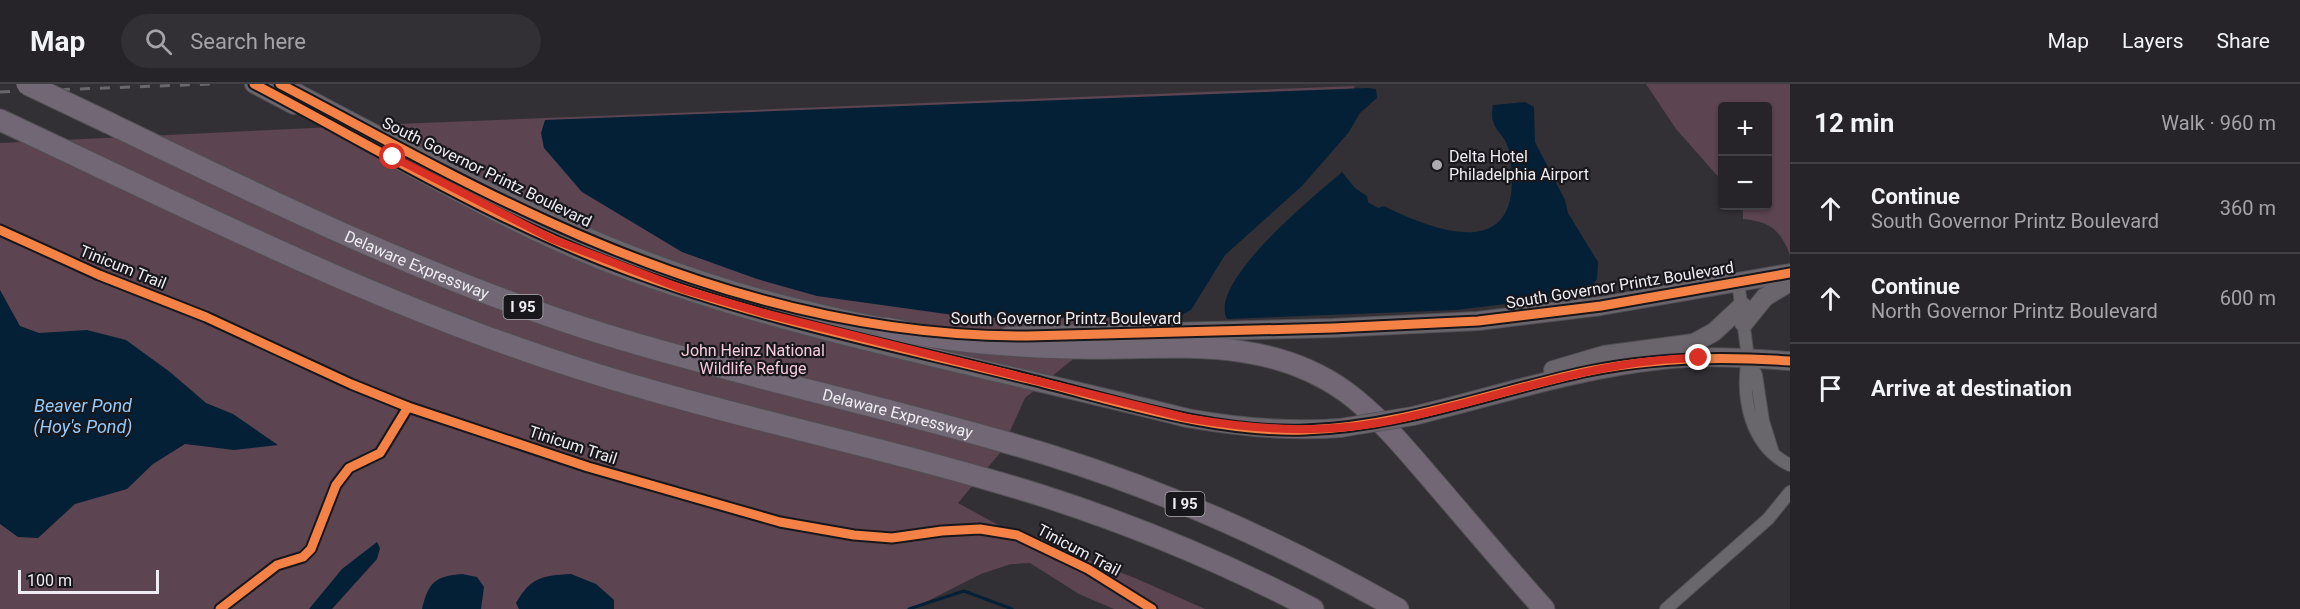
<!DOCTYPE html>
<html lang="en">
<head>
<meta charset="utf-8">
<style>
  body { margin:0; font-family:Roboto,sans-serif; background:#323034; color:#f1f3f6 }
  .controls { position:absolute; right:18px; top:18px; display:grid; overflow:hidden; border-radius:6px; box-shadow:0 2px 4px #0004 }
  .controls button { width:54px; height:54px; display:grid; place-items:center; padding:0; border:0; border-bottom:2px solid #424145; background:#262428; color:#f1f3f6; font:30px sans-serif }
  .scale { position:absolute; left:18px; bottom:15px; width:141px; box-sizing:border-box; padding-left:6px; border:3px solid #efedf3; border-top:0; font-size:16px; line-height:21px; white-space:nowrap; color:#efedf3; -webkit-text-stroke:4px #18171b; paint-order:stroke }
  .stop { position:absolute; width:18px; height:18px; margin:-14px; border:4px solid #d93025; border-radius:50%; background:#fff }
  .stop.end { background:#d93025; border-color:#fff; box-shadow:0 2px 6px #0008 }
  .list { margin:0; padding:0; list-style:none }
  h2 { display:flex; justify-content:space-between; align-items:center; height:78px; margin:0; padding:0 24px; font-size:26px }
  h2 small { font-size:20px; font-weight:400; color:#a4a4a8 }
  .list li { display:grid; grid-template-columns:39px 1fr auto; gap:18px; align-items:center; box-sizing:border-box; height:90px; padding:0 24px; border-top:2px solid #424145 }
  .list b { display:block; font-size:22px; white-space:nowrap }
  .list p { margin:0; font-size:20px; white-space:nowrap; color:#a4a4a8 }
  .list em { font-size:20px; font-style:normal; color:#a4a4a8 }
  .icon { flex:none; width:33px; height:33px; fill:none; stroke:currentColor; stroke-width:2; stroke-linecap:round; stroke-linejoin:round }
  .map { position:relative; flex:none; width:1790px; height:525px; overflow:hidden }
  header { display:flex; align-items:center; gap:36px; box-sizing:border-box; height:84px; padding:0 30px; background:#262428; border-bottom:2px solid #424145 }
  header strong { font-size:28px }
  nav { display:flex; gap:33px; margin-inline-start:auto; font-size:21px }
  .search { width:420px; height:54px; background:#323034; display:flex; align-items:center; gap:15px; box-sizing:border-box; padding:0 21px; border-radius:33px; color:#a4a4a8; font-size:22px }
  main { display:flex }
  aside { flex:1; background:#262428 }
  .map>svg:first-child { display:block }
  .green { fill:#5c4450 }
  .water { fill:#042037 }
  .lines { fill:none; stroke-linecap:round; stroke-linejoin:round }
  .stream { stroke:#042037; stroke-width:3 }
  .street-casing { stroke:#514f54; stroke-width:14 }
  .primary-casing { stroke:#514f54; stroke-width:20 }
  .highway-casing { stroke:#514f54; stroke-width:23 }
  .street { stroke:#69676b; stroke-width:12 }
  .primary { stroke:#6a656d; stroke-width:18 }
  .highway { stroke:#726875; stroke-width:21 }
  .rail { stroke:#69676c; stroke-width:3; stroke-dasharray:10 10; stroke-linecap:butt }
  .primary-bridge-casing { stroke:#514f54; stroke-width:20; stroke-linecap:butt }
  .highway-bridge-casing { stroke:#514f54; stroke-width:23; stroke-linecap:butt }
  .primary-bridge { stroke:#6a656d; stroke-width:18 }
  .highway-bridge { stroke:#726875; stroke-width:21 }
  .cycleway-casing { stroke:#18171b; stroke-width:13 }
  .cycleway { stroke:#f48246; stroke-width:9 }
  .route { stroke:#d93025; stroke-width:8 }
  .poi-dot { fill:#adabb0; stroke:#18171b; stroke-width:2 }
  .labels { text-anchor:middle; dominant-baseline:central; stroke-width:4.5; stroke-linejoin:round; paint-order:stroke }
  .shield { fill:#18171b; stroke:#aeadb2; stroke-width:1.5 }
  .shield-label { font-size:15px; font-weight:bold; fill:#efedf3 }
  .poi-label { font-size:16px; fill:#efedf3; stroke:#18171b; text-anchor:start }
  .street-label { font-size:16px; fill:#efedf3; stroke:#18171b }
  .park-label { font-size:16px; fill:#f7cbde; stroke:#18171b }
  .water-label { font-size:18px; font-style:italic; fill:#94cbfe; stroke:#18171b }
</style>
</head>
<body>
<header>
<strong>Map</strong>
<div class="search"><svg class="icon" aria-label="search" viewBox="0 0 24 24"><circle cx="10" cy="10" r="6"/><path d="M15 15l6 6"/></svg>Search here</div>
<nav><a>Map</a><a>Layers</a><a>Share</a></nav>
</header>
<main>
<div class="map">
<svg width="1790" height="525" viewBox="0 0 1790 525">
  <rect width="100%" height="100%" fill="#323035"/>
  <g class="green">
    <path d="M1646 0H1790V171C1780 145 1770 138 1743 135V122H1768V22H1722V97L1676 45Z"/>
    <polygon points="1355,2 1341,26 1134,226 1025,314 1000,369 958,419 1002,443 1135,494 1205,525 1114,525 1079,510 1030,479 1011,480 981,490 912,525 0,525 0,59 396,40"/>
  </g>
  <g class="water">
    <polygon points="1368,4 1376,5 1377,14 1360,29 1349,48 1302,102 1225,171 1191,226 1178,233 975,234 817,212 757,195 682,168 582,108 544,64 541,49 545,36"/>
    <path d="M1525 18 1534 23 1535 58 1565 116 1568 129 1598 178 1597 195 1586 210 1456 226 1227 235C1207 198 1317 110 1342 88L1355 104 1367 112 1368 118 1378 124 1384 122C1450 155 1528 175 1509 67 1505 47 1488 47 1493 21Z"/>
    <polygon points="0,206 20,242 39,249 87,246 126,256 170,288 206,319 233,330 278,361 234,366 185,360 153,380 127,405 75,420 38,454 18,453 0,440"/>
    <polygon points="377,458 380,464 377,475 332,525 309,525 342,485"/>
    <path d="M462 490 477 493 484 503 481 525H422C428 499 435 492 462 490Z"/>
    <path d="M571 490 596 500 614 516V525H519L516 519C532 492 542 492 571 490Z"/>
  </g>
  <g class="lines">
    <polyline class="stream" points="909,525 964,507 1012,525"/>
    <defs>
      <g id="street">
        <polyline points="1738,197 1748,274 1756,291 1763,337 1773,369"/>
        <path d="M1748 274C1741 313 1750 362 1790 381"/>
        <polyline points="1666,525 1768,435 1790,408"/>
      </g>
      <g id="primary">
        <polyline points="254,0 294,21"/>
        <path d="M280 0C449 89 606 177 793 223 828 231 864 241 900 245"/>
        <path d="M395 74C472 116 549 158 632 188 810 252 1003 287 1187 334 1238 343 1288 348 1340 344"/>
        <polyline points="1744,239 1765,213 1790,198"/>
        <polyline points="1008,252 1333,244 1478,237 1601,222 1790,189"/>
        <polyline points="1553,286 1604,271 1694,259 1714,248 1742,222"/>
        <path d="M1413 332C1496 312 1577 285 1662 276 1704 271 1748 274 1790 277"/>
      </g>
      <g id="highway">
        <path d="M0 36C190 125 377 220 577 284 729 333 887 363 1040 411 1134 441 1225 479 1313 525"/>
        <path id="s1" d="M109 39C272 118 433 197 607 251 753 296 903 326 1049 371 1171 409 1287 462 1398 525"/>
        <path d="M886 244C948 258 1011 263 1075 264 1169 266 1264 249 1346 308 1380 333 1407 367 1434 398 1471 441 1507 484 1544 525"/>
      </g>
    </defs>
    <use href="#street" class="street-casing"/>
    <use href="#primary" class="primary-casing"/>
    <use href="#highway" class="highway-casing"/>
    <use href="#street" class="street"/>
    <use href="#primary" class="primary"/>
    <use href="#highway" class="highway"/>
    <polyline class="rail" points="0,8 211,0"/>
    <defs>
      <polyline id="primary-bridge" points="1340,344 1413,332"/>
      <polyline id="highway-bridge" points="27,0 109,39"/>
    </defs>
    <use href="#primary-bridge" class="primary-bridge-casing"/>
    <use href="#highway-bridge" class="highway-bridge-casing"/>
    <use href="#primary-bridge" class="primary-bridge"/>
    <use href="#highway-bridge" class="highway-bridge"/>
    <defs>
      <g id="cycleway">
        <path d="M254 0C378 65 499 139 630 187 759 235 895 262 1028 295 1118 317 1211 349 1305 346 1403 343 1494 307 1589 287 1656 273 1722 272 1790 277"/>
        <path d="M280 0C368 46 456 96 547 137 698 206 862 253 1028 252L1333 244 1478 237 1601 222 1790 189"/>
        <polyline points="0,146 99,191 206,233 351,300 408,323 588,383 780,438 854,451 892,454 942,447 980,445 1017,451 1088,485 1152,525"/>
        <polyline points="220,525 277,481 303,473 311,465 336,401 349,384 380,369 408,323"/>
      </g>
    </defs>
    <use href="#cycleway" class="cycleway-casing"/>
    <use href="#cycleway" class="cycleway"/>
  </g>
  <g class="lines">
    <path class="route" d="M393 73 552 155 685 206 763 229 1187 334C1251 345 1313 350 1378 339 1485 320 1588 275 1699 274"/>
  </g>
  <circle class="poi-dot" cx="1437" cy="81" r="6"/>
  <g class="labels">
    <g class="shield">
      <rect x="503.5" y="211" width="39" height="24" rx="4.5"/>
      <rect x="1165.5" y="408" width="39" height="24" rx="4.5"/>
    </g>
    <g class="shield-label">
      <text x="523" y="223">I 95</text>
      <text x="1185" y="420">I 95</text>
    </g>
    <g class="poi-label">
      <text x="1449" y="72">Delta Hotel<tspan x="1449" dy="18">Philadelphia Airport</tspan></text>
    </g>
    <g class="street-label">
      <text transform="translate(487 88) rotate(26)">South Governor Printz Boulevard</text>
      <text stroke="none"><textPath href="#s1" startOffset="339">Delaware Expressway</textPath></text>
      <text transform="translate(123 183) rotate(22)">Tinicum Trail</text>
      <text transform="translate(1620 201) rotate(-9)">South Governor Printz Boulevard</text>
      <text x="1066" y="234">South Governor Printz Boulevard</text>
      <text stroke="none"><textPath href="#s1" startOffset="843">Delaware Expressway</textPath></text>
      <text transform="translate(573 361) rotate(18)">Tinicum Trail</text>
      <text transform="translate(1079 466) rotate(28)">Tinicum Trail</text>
    </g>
    <g class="park-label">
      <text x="753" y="266">John Heinz National<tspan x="753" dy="18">Wildlife Refuge</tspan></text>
    </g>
    <g class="water-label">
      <text x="83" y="321">Beaver Pond<tspan x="83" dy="21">(Hoy's Pond)</tspan></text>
    </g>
  </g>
</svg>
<div class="controls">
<button>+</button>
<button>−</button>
</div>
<div class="scale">100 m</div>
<div class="stop" style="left:393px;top:73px"></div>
<div class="stop end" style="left:1699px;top:274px"></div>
</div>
<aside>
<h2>12 min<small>Walk · 960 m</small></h2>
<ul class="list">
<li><svg class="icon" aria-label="ahead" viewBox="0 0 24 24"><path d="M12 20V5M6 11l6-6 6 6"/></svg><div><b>Continue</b><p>South Governor Printz Boulevard</p></div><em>360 m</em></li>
<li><svg class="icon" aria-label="ahead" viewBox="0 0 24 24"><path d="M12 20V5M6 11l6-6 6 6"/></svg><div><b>Continue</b><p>North Governor Printz Boulevard</p></div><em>600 m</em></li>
<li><svg class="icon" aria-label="arrive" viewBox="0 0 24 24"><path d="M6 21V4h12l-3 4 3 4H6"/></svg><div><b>Arrive at destination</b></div></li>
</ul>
</aside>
</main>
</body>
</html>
